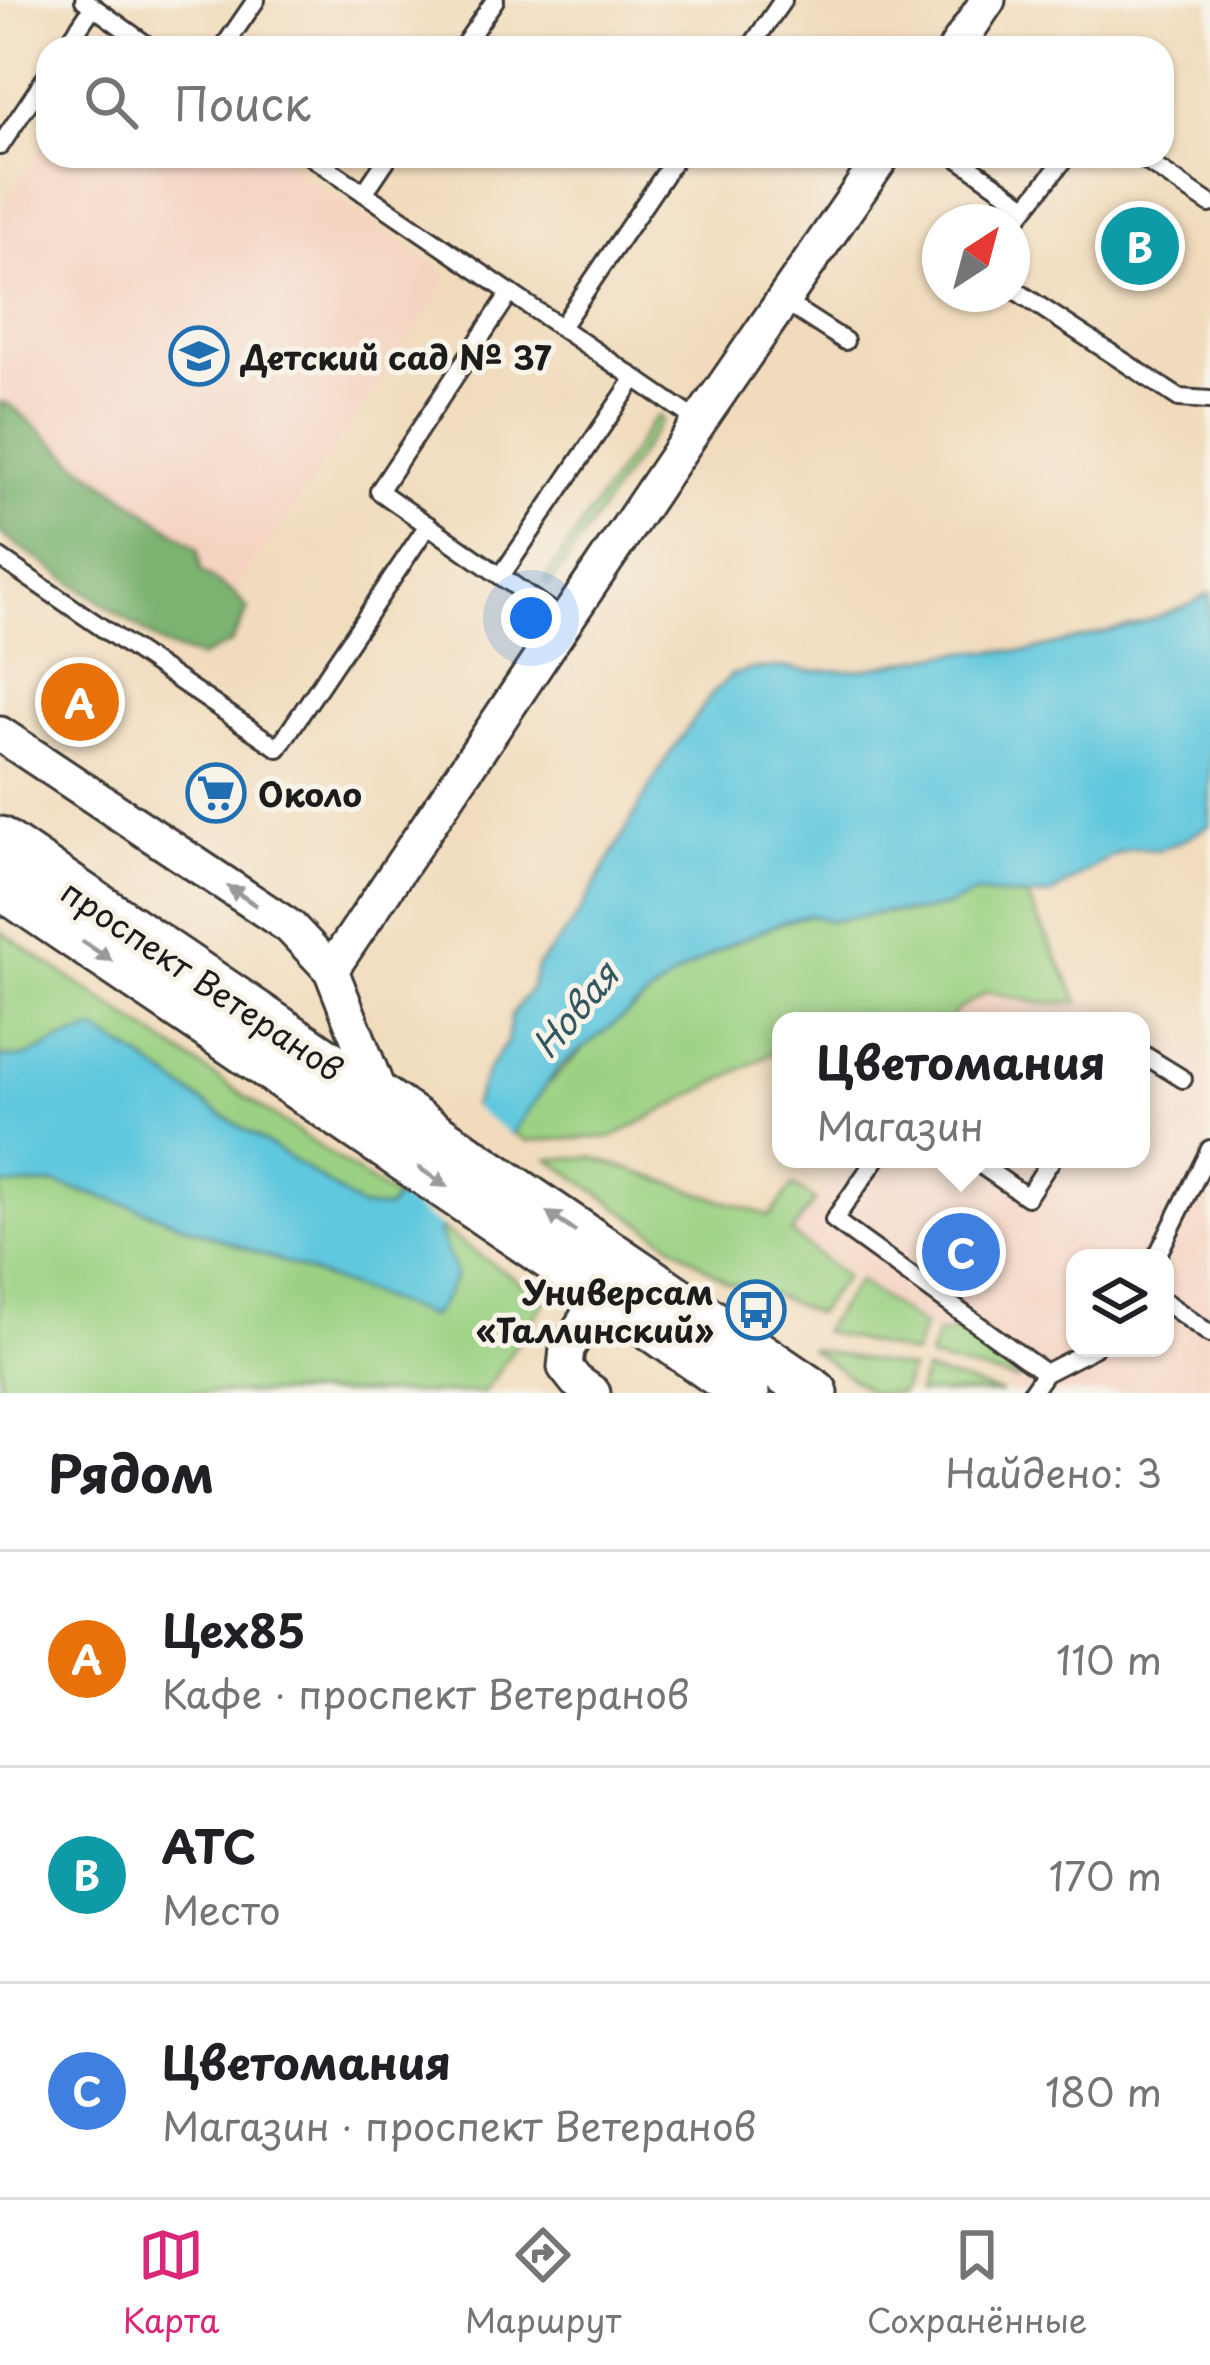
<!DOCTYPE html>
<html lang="ru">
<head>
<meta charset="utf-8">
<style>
  body { margin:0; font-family:"Playpen Sans",sans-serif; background:#f6f6f6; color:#202124 }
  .controls { position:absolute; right:36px; bottom:36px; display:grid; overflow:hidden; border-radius:24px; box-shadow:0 3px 9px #0004 }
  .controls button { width:108px; height:108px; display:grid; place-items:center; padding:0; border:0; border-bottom:3px solid #e0e0e0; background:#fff; color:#202124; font:60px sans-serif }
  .compass { position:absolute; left:922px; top:204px; width:108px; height:108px; border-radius:50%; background:#fff; box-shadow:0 3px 9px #0004; rotate:36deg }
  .you { position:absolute; left:531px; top:618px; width:42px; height:42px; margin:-30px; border:9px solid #fff; border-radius:50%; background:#1a73e8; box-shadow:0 0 0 18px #1a73e833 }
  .badge { display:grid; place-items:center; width:78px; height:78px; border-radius:50%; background:#db2777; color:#fff; font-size:39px; font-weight:700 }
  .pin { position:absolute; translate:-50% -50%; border:6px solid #fff; box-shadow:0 3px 12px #0006 }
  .popup { position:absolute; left:772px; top:1012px; width:378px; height:156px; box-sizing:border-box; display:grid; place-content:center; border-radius:24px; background:#fff; filter:drop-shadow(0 3px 9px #0005); font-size:39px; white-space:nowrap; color:#757577 }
  .popup b { font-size:45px; color:#202124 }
  .popup::after { content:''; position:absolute; left:50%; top:100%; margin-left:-24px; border:24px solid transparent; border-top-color:#fff }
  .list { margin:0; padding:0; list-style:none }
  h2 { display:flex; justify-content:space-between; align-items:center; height:156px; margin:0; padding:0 48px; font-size:51px }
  h2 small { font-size:39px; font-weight:400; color:#757577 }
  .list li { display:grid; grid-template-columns:78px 1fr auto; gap:36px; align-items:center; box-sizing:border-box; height:216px; padding:0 48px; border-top:3px solid #e0e0e0 }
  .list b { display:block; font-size:45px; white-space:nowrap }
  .list p { margin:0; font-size:39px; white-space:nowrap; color:#757577 }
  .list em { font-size:39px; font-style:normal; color:#757577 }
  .icon { flex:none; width:66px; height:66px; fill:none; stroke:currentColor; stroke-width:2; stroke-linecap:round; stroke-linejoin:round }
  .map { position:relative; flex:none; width:1210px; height:1393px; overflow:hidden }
  .search { position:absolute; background:#fff; box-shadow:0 3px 9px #0004; left:36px; right:36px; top:36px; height:132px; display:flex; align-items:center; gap:30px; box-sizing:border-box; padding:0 42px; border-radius:36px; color:#757577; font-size:45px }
  .sheet { height:804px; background:#fff }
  nav { display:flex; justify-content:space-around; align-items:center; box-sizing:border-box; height:168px; border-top:3px solid #e0e0e0; background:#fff; font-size:33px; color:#757577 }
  nav a { display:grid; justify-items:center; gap:6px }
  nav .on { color:#db2777 }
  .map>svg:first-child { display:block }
  .built { fill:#f5d3c1; fill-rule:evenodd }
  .green { fill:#9bd183; stroke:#5c7650; stroke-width:3 }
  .forest { fill:#7cb371; stroke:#4c6846; stroke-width:3 }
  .water { fill:#61c8de; stroke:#3e727d; stroke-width:3 }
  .pier { fill:#f1dbbc }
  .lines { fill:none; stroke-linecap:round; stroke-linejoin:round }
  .lane-casing { stroke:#3c3934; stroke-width:22 }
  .street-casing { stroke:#3c3934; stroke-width:39 }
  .secondary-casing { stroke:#3c3934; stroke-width:51 }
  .lane { stroke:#fff; stroke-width:16 }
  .street { stroke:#fff; stroke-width:33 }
  .secondary { stroke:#fff; stroke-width:45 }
  .oneway { fill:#999 }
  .labels { text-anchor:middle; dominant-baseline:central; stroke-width:10; stroke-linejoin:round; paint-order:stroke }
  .poi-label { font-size:33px; font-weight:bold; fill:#1c1c1c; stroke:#f7f3e8; text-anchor:start }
  .street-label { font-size:33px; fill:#1c1c1c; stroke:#f7f3e8 }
  .water-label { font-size:36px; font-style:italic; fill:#345860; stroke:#f7f3e8 }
</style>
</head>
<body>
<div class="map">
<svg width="1210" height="1393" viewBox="0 0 1210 1393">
  <rect width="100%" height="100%" fill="#f7f3e8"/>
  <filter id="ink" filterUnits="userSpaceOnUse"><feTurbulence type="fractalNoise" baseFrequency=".00833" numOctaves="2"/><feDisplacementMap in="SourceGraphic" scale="24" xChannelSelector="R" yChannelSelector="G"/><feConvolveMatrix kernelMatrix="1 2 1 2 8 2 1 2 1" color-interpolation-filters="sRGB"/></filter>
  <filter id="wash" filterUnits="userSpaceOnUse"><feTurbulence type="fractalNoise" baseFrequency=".004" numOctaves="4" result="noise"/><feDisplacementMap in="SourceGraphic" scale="48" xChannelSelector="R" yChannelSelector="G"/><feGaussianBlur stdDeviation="2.7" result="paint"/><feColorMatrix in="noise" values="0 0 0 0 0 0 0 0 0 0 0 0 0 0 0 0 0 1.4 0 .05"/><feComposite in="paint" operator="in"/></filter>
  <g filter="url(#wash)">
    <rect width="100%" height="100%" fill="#f1dbbc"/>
    <g class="built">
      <polygon points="48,136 48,156 273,156 452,277 235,594 0,435 0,209"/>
      <path d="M987 991 1044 1004 1079 1002 1112 1008 1147 1022 1210 1063V1393H1018L791 1232 846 1159H1141V1021H949L956 1011ZM1075 1258H1165V1348H1075Z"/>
    </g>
    <g class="green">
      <polygon points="660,416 662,420 550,585 545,582 547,576 654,419"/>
      <polygon points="977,893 1027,897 1079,1002 1044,1004 987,992 956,1011 949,1021 851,1019 781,1021 781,1052 778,1050 613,1137 526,1141 512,1131 544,1088 596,1036 675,976 726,946 780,923 809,915 831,921 886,912 916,912 948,906"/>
      <polygon points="0,931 546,1300 484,1393 0,1393"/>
      <polygon points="592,1157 770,1216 793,1185 815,1200 791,1233 845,1277 816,1314 754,1286 728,1283 549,1159"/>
      <polygon points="858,1281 923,1326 914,1355 822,1331"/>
      <polygon points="961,1320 1027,1367 1018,1380 929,1359 937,1334 951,1334"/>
      <polygon points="809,1348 910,1369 901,1393 872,1393"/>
      <polygon points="925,1371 1002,1393 917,1393"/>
    </g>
    <polygon class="forest" points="0,402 11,405 79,464 198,548 201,571 235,594 248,610 231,643 199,658 165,646 0,533"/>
    <path class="water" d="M1210 593V825L1184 840 1159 850 1133 848 1111 856 1050 895 1027 897 977 893 948 906 916 912H886L831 921 809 915 780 923 726 946 675 976 559 1067 486 1171 439 1232 456 1274 445 1298 431 1317 132 1206 56 1184 0 1186V1056C23 1062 36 1052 57 1042 69 1037 82 1034 95 1030L137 1055 208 1106 307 1169 362 1208H388L474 1103 488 1069 507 1042 511 1015 530 990 537 967 576 919 664 762 712 694 731 675 753 669 779 667 810 671 858 670 946 654 976 651H1028L1138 624 1185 607Z"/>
    <polygon class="pier" points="466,1103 515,1138 447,1231 392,1193"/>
  </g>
  <g filter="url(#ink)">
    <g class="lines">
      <defs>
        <g id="lane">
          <polyline points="84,0 151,48"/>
          <polyline points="65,48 92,8"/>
          <polyline points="223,48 256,0"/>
          <polyline points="462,48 495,0"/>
          <polyline points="750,48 783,0"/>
          <polyline points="0,146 48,74"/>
          <polyline points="310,156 699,422"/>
          <polyline points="955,156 1026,206"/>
          <polyline points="1139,156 1210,204"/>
          <polyline points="364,193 389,156"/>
          <polyline points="1012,225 1067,156"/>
          <polyline points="1012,288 1179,398 1210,400"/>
          <polyline points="510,293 379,491 565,621"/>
          <polyline points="783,301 845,341"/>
          <polyline points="561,327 677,156"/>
          <polyline points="0,558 278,748 428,525"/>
          <polyline points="501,576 635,378"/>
          <polyline points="1141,1053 1183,1079"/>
          <polyline points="876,1159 834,1220 1045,1373"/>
          <polyline points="972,1159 1027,1197 1052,1159"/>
          <polyline points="1156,1258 1210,1149"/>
          <polyline points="1165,1302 1210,1334"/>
          <polyline points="1031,1393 1045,1373 1094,1348"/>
        </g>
        <g id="street">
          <polyline points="956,48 988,0"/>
          <polyline points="0,734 290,927 331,970 382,1100"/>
          <polyline points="331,970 699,422 883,156"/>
          <polyline points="593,1393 576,1381 565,1367 567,1349 614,1275"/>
        </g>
        <g id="secondary">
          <polyline points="0,840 815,1393"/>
          <polyline points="0,885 602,1292 746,1393"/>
        </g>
      </defs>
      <use href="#lane" class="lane-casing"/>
      <use href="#street" class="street-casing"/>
      <use href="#secondary" class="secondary-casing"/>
      <use href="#lane" class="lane"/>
      <use href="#street" class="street"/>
      <use href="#secondary" class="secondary"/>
    </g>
    <defs><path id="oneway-solid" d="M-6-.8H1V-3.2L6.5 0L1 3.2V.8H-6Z" transform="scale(3)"/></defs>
    <g class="oneway">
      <use href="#oneway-solid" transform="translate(242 896) rotate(-146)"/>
      <use href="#oneway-solid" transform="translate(97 951) rotate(34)"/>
      <use href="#oneway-solid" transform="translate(433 1177) rotate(34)"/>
      <use href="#oneway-solid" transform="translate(561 1222) rotate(-146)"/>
    </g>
  </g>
  <defs>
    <symbol id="school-ring" viewBox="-11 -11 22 22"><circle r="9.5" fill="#f7f3e8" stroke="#1f6fb2" stroke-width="1.5"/><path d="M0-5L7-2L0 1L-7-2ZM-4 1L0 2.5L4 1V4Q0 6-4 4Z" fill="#1f6fb2"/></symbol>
    <symbol id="supermarket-ring" viewBox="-11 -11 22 22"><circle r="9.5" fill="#f7f3e8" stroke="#1f6fb2" stroke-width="1.5"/><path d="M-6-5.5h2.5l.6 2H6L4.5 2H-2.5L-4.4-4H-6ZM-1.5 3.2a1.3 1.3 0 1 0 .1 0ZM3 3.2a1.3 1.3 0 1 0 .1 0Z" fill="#1f6fb2"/></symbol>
    <symbol id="bus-ring" viewBox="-11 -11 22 22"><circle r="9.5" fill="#f7f3e8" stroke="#1f6fb2" stroke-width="1.5"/><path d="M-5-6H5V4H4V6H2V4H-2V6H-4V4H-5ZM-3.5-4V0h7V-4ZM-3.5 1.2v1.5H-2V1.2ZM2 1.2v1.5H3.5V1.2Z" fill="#1f6fb2"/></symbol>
  </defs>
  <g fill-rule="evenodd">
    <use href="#school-ring" x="166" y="323" width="66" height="66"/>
    <use href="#supermarket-ring" x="183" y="760" width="66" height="66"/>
    <use href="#bus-ring" x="723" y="1277" width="66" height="66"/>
  </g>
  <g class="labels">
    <g class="poi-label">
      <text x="241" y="356">Детский сад № 37</text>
      <text x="258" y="793">Около</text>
      <text x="714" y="1291" text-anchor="end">Универсам<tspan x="714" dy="38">«Таллинский»</tspan></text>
    </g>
    <g class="street-label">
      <text transform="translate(203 979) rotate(34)">проспект Ветеранов</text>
    </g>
    <g class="water-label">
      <text transform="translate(574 1009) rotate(-50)">Новая</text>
    </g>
  </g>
</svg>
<div class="controls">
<button><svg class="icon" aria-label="layers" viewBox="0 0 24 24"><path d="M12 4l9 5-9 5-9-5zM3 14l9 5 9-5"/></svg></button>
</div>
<svg class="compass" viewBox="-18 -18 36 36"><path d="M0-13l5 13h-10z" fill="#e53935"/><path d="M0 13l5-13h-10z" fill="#757577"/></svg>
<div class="you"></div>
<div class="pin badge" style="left:80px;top:702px;background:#e8710a">A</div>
<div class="pin badge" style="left:1140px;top:246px;background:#0f9aa8">B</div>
<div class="pin badge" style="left:961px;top:1252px;background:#3f7fe0">C</div>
<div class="popup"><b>Цветомания</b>Магазин</div>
<div class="search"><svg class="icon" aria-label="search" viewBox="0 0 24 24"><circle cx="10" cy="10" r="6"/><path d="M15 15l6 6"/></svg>Поиск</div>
</div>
<section class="sheet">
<h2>Рядом<small>Найдено: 3</small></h2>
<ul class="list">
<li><span class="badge" style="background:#e8710a">A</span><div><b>Цех85</b><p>Кафе · проспект Ветеранов</p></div><em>110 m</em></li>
<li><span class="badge" style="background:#0f9aa8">B</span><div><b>АТС</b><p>Место</p></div><em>170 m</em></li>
<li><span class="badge" style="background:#3f7fe0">C</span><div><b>Цветомания</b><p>Магазин · проспект Ветеранов</p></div><em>180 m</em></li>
</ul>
</section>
<nav>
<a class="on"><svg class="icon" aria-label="map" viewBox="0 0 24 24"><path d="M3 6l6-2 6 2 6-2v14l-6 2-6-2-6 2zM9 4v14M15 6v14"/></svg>Карта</a>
<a><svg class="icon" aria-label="directions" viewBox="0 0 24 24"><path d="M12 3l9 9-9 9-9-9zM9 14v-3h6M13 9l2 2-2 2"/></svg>Маршрут</a>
<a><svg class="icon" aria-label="saved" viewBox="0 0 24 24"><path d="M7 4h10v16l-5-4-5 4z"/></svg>Сохранённые</a>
</nav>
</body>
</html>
